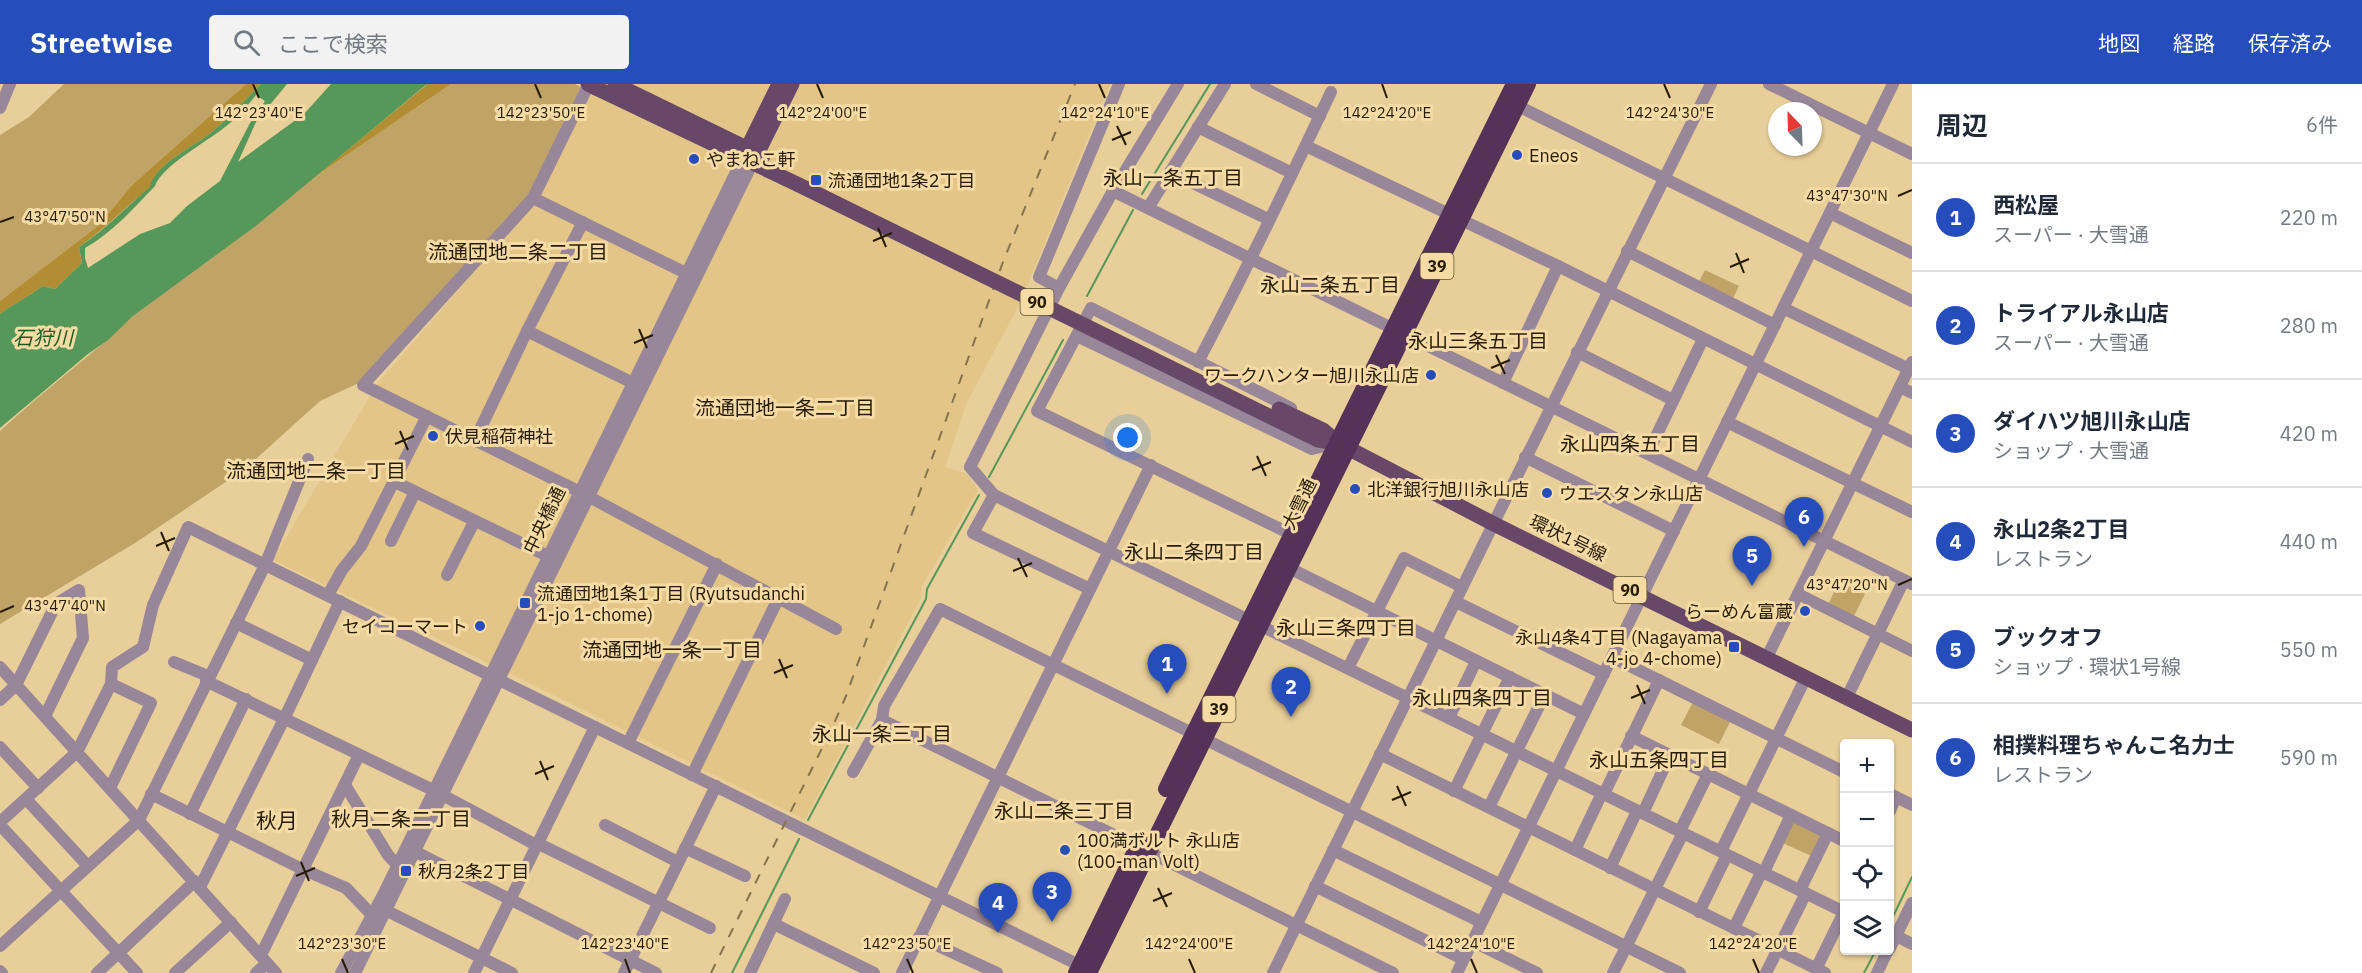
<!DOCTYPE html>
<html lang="ja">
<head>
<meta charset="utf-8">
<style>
  body { margin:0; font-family:"IBM Plex Sans","Noto Sans JP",sans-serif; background:#f2f2f3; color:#1f2937 }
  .controls { position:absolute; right:18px; bottom:18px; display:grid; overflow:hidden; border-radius:6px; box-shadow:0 2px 4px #0004 }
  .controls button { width:54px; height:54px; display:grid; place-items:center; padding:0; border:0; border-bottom:2px solid #e0e1e3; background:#fff; color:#1f2937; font:30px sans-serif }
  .compass { position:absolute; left:1768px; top:18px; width:54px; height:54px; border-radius:50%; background:#fff; box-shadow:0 2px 4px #0004; rotate:337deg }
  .you { position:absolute; left:1128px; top:354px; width:21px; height:21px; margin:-15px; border:4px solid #fff; border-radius:50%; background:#1a73e8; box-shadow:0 0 0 9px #1a73e833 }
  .badge { display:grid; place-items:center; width:39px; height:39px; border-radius:50%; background:#264dbc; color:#fff; font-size:20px; font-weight:700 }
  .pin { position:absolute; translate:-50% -50px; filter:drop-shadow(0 2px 3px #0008) }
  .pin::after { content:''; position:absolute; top:32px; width:21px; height:18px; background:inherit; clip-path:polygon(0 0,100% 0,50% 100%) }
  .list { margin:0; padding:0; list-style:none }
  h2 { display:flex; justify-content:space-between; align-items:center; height:78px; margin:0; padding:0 24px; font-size:26px }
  h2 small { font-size:20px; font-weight:400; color:#747a83 }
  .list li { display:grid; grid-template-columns:39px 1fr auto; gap:18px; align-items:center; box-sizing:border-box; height:108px; padding:0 24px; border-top:2px solid #e0e1e3 }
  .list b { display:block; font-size:22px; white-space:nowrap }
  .list p { margin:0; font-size:20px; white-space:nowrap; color:#747a83 }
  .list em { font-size:20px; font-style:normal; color:#747a83 }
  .icon { flex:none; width:33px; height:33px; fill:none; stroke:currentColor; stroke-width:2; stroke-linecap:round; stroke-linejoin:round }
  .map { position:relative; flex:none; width:1912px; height:889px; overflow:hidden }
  header { display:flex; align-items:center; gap:36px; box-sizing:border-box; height:84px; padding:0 30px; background:#264dbc; color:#fff }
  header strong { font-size:28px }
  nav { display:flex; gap:33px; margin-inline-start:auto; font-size:21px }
  .search { width:420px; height:54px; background:#f2f2f3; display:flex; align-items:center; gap:15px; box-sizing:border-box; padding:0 21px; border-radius:6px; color:#747a83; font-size:22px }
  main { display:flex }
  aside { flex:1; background:#fff }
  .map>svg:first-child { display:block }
  .built { fill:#e2c587 }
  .green { fill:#c0a467 }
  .forest { fill:#b38d34 }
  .water { fill:#569859; fill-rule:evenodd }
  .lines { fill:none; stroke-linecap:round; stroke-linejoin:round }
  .stream { stroke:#569859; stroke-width:2 }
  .minor { stroke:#988699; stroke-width:12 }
  .major { stroke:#674869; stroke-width:15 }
  .highway { stroke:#553257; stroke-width:16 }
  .rail { stroke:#85734d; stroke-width:2; stroke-dasharray:10 10; stroke-linecap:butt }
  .major-bridge { stroke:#674869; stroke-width:15 }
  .ticks { fill:none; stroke:#261c06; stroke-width:2 }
  .poi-dot { fill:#264dbc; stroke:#f6dba5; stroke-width:2 }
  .labels { text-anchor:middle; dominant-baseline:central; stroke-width:6; stroke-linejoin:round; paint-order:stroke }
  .shield { fill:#f6dba5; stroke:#645536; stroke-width:1.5 }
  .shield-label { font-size:16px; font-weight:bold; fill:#261c06 }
  .poi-label { font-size:18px; fill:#261c06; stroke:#f6dba5; text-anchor:start }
  .street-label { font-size:18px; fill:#261c06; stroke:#f6dba5 }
  .neighbourhood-label { font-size:20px; fill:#261c06; stroke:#f6dba5 }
  .water-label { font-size:20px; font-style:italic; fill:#175d20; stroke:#f6dba5 }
  .quarter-label { font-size:21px; fill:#261c06; stroke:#f6dba5 }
  .ticks-label { font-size:15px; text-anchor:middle; fill:#261c06; stroke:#f6dba5; stroke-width:6; stroke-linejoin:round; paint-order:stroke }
</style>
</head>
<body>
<header>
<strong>Streetwise</strong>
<div class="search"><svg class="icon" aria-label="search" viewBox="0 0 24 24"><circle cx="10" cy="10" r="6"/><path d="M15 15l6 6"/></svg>ここで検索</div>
<nav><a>地図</a><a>経路</a><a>保存済み</a></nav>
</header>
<main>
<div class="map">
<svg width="1912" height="889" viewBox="0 0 1912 889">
  <rect width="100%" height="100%" fill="#e8ce98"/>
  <polygon class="built" points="594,0 1110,0 1020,219 967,318 945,383 967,390 978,406 922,502 921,514 805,736 513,591 273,476 377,300 535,118"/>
  <g class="green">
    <polygon points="64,0 246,0 132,101 99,141 0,217 0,51 29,33"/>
    <path d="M451 0H575L581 3 529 114 361 298 320 317 245 385 135 459 0 540V347C43 307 91 272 133 232L313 94Z"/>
    <polygon points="1705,186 1739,202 1733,214 1699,198"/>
    <polygon points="1839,497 1865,510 1853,534 1828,521"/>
    <polygon points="1695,614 1733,632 1719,660 1681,641"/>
    <polygon points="1791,731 1828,749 1816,774 1778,757"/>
  </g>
  <g class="forest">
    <path d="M246 0H261C245 16 230 33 213 47 196 62 155 79 151 103 126 122 105 145 79 163L82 179 55 205 42 202C29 213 14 219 0 230V217L99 141 132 101Z"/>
    <polygon points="427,0 451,0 313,94 424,3"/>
  </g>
  <path class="water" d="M261 0H287L256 38 238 78 304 30 331 0H427L257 141 133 232 108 256 88 270 0 344V230C14 219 29 213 42 202L55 205 82 179 79 163C105 146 126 123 150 103 155 79 196 62 213 47 230 33 245 16 261 0ZM256 11 265 17 250 39 220 97 187 122 170 139 140 150 88 184 85 174V164C112 149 134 124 155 102 162 81 212 55 230 39 240 31 248 21 256 11Z"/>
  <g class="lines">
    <g class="stream">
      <polyline points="1142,110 1210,0"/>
      <polyline points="1087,212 1133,126"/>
      <polyline points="989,393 1063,256"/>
      <polyline points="808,736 926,515 927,505 979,411"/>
      <polyline points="1890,839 1912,793"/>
      <polyline points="732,889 799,755"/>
      <polyline points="1864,889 1876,866"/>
    </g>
    <g class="minor">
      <polyline points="589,0 533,114 363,301 580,408 836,545"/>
      <polyline points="1178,0 1113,107 1059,204 970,383 994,411 1844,828"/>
      <polyline points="1256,0 1320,32"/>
      <polyline points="1769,0 1912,70"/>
      <polyline points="1510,18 1912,217"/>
      <polyline points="0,24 10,0"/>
      <polyline points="1198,43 1292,89"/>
      <polyline points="1306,62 1558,182 1912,358"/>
      <polyline points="1170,88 1268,135"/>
      <polyline points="1113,107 1912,500"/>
      <polyline points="533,114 692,192"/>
      <polyline points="1148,124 1225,0"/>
      <polyline points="1830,129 1912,169"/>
      <polyline points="1627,167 1775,241"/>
      <polyline points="1059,204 1039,193 1119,0"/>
      <polyline points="1783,224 1909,285"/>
      <polyline points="527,247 639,302"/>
      <polyline points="1077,252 1312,365 1333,360"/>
      <polyline points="1577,268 1673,316"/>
      <path d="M1198 278C1245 189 1288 99 1331 8"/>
      <polyline points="1503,299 1558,182"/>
      <polyline points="1900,303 1912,309"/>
      <polyline points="1291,324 1091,224 1037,327 1297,453"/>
      <polyline points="1727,338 1912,428"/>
      <polyline points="475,356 527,247 583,138"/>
      <polyline points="1648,369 1703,255"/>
      <polyline points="1525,373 1674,447"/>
      <polyline points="393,397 554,475"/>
      <polyline points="994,411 973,449 1090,505"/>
      <polyline points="391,457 415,408"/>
      <polyline points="1283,481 1584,630"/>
      <polyline points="447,491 474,438"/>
      <polyline points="1798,510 1912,567"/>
      <polyline points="328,511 342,486 361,462 427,332"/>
      <polyline points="1456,518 1604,590"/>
      <polyline points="236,539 312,576"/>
      <polyline points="1612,573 1844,688"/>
      <polyline points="1767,573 1912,278"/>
      <polyline points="174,578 208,592"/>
      <polyline points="0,583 276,889"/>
      <polyline points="1348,584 1404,474 1462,503"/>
      <polyline points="206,597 433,706 538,762"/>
      <polyline points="1847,613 1904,496"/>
      <polyline points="0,616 16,601 56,520 79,506 83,554 45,632"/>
      <polyline points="1449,634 1476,577"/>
      <polyline points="882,636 884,622 940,525 1680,889"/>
      <polyline points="1631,652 1844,757"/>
      <polyline points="628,659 717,480"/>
      <polyline points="0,663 38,704"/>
      <polyline points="1380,670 1825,889"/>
      <polyline points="853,688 882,636 1393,889"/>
      <polyline points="692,691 779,513"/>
      <polyline points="345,701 388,771 397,781"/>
      <polyline points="110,704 151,619 111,600"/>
      <polyline points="1454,707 1510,593"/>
      <polyline points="151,710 302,785 346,804 372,831"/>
      <polyline points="1604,710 1659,596"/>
      <polyline points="1890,710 1912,721"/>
      <polyline points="26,715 87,781"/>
      <polyline points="1489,723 1545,610"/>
      <polyline points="1890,727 1896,713"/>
      <polyline points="1643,729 1670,671"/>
      <polyline points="190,730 246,615"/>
      <polyline points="0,738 77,668 111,600 112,583 143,563 153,521 188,443 1085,884"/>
      <polyline points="0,741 137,889"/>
      <polyline points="605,741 678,778"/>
      <polyline points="1680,747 1708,690"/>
      <polyline points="539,760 710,844"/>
      <polyline points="685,764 745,792"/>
      <polyline points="1333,766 1481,838"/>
      <polyline points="1575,766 1602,709"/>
      <polyline points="1721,767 1806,593"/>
      <polyline points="416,768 656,889"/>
      <polyline points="1610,784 1637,727"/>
      <polyline points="1764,788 1791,731"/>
      <polyline points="1315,802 1463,875"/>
      <polyline points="200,803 285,633 340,517"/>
      <polyline points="1800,806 1828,749"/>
      <polyline points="381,824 512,889"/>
      <polyline points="1699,828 1727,771"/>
      <polyline points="774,840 874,889"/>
      <polyline points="1734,844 1762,787"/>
      <polyline points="1890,849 1912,860"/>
      <polyline points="919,853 997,889"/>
      <polyline points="1472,857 1537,889"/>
      <polyline points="0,862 139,736 265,481 308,375"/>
      <polyline points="1890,864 1912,819"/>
      <polyline points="261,871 359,671"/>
      <polyline points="1816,885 1844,828"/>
      <polyline points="0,887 2,889"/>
      <polyline points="97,889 195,797"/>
      <polyline points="175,889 231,838"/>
      <polyline points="256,889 267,879"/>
      <polyline points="341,889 385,807 743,74"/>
      <polyline points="355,889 753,78"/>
      <polyline points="474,889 595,643"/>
      <polyline points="624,889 716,702"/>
      <polyline points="750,889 785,815"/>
      <polyline points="902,889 1151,381"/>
      <path d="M1273 889C1418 592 1564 296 1711 0"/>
      <polyline points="1457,889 1893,0"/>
      <polyline points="1613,889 1683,749"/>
      <polyline points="1766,889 1806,809"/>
      <polyline points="1877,889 1888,866"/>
    </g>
    <g class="major">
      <polyline points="615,0 763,72"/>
      <polyline points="596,4 799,101"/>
      <polyline points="743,73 779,0"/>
      <polyline points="753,78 792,0"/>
      <polyline points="1279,325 1323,346 1338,359 1494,440 1912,646"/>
      <polyline points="1275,335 1318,356 1338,359"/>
    </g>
    <g class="highway">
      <polyline points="1166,705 1514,0"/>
      <polyline points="1076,889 1140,757"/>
      <polyline points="1089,889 1528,0"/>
    </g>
    <polyline class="rail" points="711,889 832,644 846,612 1003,178 1075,0"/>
    <g class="major-bridge">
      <polyline points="588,0 596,4"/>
      <polyline points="799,101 1275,335"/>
    </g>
  </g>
  <path class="ticks" d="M253 0 259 14M535 0 541 14M817 0 823 14M1099 0 1105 14M1382 0 1387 14M1664 0 1670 14M1117 42 1126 61M1112 56 1131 48M1898 112 1912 106M0 138 14 133M878 144 886 163M873 157 892 149M1736 169 1744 189M1730 183 1749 175M639 245 647 264M634 259 653 251M1496 271 1505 290M1491 284 1510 276M400 347 408 366M395 360 414 352M1257 372 1266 392M1252 386 1271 378M161 448 169 467M156 462 175 454M1018 474 1027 493M1013 487 1032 479M1898 501 1912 495M0 528 14 522M779 575 787 594M774 589 793 581M1637 601 1645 620M1631 614 1650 606M540 677 548 696M535 690 554 682M1397 702 1406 722M1392 716 1411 708M301 778 309 797M296 792 315 784M1158 804 1167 823M1153 817 1172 809M342 875 348 889M625 875 630 889M907 875 913 889M1189 875 1195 889M1471 875 1477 889M1753 875 1759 889"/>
  <g class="poi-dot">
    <circle cx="1517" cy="71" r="6"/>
    <circle cx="694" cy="75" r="6"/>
    <rect x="810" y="90" width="12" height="12" rx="3"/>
    <circle cx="1431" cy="291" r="6"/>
    <circle cx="433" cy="352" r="6"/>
    <circle cx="1355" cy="405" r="6"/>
    <circle cx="1547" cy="409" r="6"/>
    <rect x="519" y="513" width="12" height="12" rx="3"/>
    <circle cx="1805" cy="527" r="6"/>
    <circle cx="480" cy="542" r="6"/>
    <rect x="1728" y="557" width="12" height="12" rx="3"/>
    <circle cx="1065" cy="766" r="6"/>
    <rect x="400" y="781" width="12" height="12" rx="3"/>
  </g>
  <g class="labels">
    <g class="shield">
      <rect x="1420.5" y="169" width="33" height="26" rx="4.5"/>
      <rect x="1020.5" y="205" width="33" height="26" rx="4.5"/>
      <rect x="1613.5" y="493" width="33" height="26" rx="4.5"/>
      <rect x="1202.5" y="612" width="33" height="26" rx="4.5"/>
    </g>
    <g class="shield-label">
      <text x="1437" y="182">39</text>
      <text x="1037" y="218">90</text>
      <text x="1630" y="506">90</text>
      <text x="1219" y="625">39</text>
    </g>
    <g class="poi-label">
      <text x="1529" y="71">Eneos</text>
      <text x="706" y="75">やまねこ軒</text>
      <text x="828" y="96">流通団地1条2丁目</text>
      <text x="1419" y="291" text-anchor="end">ワークハンター旭川永山店</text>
      <text x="445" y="352">伏見稲荷神社</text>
      <text x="1367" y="405">北洋銀行旭川永山店</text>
      <text x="1559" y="409">ウエスタン永山店</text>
      <text x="537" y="509">流通団地1条1丁目 (Ryutsudanchi<tspan x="537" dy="21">1-jo 1-chome)</tspan></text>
      <text x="1793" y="527" text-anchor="end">らーめん富蔵</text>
      <text x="468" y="542" text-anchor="end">セイコーマート</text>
      <text x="1722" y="553" text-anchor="end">永山4条4丁目 (Nagayama<tspan x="1722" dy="21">4-jo 4-chome)</tspan></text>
      <text x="1077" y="756">100満ボルト 永山店<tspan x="1077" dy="21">(100-man Volt)</tspan></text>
      <text x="418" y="787">秋月2条2丁目</text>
    </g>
    <g class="street-label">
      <text transform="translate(1299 420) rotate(-64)">大雪通</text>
      <text transform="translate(544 436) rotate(-64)">中央橋通</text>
      <text transform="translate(1568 454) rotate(26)">環状1号線</text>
    </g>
    <g class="neighbourhood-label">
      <text x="1173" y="93">永山一条五丁目</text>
      <text x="518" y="167">流通団地二条二丁目</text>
      <text x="1330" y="200">永山二条五丁目</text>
      <text x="1478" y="256">永山三条五丁目</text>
      <text x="785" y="323">流通団地一条二丁目</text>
      <text x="1630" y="359">永山四条五丁目</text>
      <text x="316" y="386">流通団地二条一丁目</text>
      <text x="1194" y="467">永山二条四丁目</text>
      <text x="1346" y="543">永山三条四丁目</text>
      <text x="672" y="565">流通団地一条一丁目</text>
      <text x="1482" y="613">永山四条四丁目</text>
      <text x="882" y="649">永山一条三丁目</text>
      <text x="1659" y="675">永山五条四丁目</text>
      <text x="1064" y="726">永山二条三丁目</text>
      <text x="401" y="734">秋月二条二丁目</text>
    </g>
    <g class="water-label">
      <text x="43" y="253">石狩川</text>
    </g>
    <g class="quarter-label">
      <text x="277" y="736">秋月</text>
    </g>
  </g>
  <g class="ticks-label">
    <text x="259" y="34">142°23'40"E</text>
    <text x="541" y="34">142°23'50"E</text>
    <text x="823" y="34">142°24'00"E</text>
    <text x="1105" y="34">142°24'10"E</text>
    <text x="1387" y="34">142°24'20"E</text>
    <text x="1670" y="34">142°24'30"E</text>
    <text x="1847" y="117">43°47'30"N</text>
    <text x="65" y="138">43°47'50"N</text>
    <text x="1847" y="506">43°47'20"N</text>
    <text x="65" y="527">43°47'40"N</text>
    <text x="342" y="865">142°23'30"E</text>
    <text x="625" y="865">142°23'40"E</text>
    <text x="907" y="865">142°23'50"E</text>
    <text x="1189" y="865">142°24'00"E</text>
    <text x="1471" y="865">142°24'10"E</text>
    <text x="1753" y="865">142°24'20"E</text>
  </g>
</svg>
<div class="controls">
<button>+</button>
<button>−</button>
<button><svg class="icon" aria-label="locate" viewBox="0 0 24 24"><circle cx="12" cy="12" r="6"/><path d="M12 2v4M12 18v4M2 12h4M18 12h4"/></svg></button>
<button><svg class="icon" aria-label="layers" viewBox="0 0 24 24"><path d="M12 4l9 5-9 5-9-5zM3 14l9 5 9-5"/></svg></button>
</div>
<svg class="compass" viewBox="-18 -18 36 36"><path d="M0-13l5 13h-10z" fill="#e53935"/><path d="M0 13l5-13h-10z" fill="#747a83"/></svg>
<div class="you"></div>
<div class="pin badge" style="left:1167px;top:610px">1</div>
<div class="pin badge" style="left:1291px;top:633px">2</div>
<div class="pin badge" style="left:1052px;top:838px">3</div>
<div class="pin badge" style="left:998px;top:849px">4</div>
<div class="pin badge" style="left:1752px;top:502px">5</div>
<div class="pin badge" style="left:1804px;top:463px">6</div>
</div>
<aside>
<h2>周辺<small>6件</small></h2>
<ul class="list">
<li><span class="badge">1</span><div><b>西松屋</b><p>スーパー · 大雪通</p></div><em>220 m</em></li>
<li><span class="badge">2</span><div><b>トライアル永山店</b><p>スーパー · 大雪通</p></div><em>280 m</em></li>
<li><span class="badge">3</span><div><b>ダイハツ旭川永山店</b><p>ショップ · 大雪通</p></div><em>420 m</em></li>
<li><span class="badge">4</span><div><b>永山2条2丁目</b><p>レストラン</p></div><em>440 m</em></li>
<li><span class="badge">5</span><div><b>ブックオフ</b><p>ショップ · 環状1号線</p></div><em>550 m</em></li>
<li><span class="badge">6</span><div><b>相撲料理ちゃんこ名力士</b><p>レストラン</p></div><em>590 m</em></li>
</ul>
</aside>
</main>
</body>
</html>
